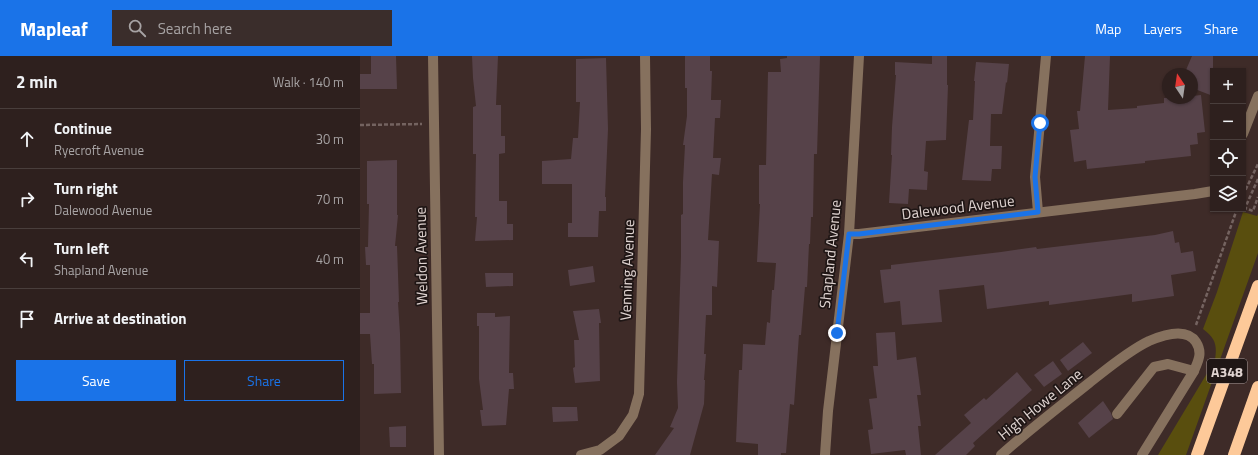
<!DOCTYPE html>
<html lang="en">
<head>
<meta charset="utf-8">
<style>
  body { margin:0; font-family:"Titillium Web",sans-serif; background:#3a2d2b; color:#f1f3f6 }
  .controls { position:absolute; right:12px; top:12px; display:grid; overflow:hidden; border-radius:0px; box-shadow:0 1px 3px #0004 }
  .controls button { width:36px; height:36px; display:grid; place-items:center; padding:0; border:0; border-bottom:1px solid #493e3c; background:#2e201e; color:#f1f3f6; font:20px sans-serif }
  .compass { position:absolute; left:802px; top:12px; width:36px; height:36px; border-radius:50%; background:#2e201e; box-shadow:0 1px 3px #0004; rotate:347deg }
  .stop { position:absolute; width:12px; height:12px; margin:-9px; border:3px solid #1a73e8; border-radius:50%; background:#fff }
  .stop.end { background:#1a73e8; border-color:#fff; box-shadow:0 1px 4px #0008 }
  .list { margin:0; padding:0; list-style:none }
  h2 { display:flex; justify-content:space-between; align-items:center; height:52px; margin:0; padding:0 16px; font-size:17px }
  h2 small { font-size:13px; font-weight:400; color:#a7a3a4 }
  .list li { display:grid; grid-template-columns:26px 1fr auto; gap:12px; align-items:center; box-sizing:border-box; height:60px; padding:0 16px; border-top:1px solid #493e3c }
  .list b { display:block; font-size:15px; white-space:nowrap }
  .list p { margin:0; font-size:13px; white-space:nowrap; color:#a7a3a4 }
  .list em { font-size:13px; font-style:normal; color:#a7a3a4 }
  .actions { display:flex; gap:8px; padding:12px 16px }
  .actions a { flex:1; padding:9px 0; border:1px solid #1a73e8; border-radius:0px; text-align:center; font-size:14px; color:#1a73e8 }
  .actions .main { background:#1a73e8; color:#fff }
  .icon { flex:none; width:22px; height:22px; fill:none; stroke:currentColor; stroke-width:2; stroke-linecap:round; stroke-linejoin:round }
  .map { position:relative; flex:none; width:898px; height:399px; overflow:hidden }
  header { display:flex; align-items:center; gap:24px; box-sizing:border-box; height:56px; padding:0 20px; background:#1a73e8; color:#fff }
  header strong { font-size:19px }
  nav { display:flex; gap:22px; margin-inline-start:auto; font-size:14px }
  .search { width:280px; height:36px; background:#3a2d2b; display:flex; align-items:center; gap:10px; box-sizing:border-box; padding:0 14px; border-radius:0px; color:#a7a3a4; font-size:15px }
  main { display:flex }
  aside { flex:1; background:#2e201e }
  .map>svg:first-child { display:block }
  .green { fill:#594e0e }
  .building { fill:#564249 }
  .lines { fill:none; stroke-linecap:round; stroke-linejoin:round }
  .path { stroke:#746360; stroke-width:2.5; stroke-dasharray:4 2; stroke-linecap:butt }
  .minor { stroke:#86715e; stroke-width:10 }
  .highway { stroke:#fdc999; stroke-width:12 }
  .route { stroke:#1a73e8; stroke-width:5 }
  .labels { text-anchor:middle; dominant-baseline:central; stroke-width:3.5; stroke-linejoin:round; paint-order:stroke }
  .shield { fill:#1f1615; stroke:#a69b99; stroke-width:1 }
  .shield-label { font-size:14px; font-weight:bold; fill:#e0d4d1 }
  .street-label { font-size:15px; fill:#e0d4d1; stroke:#1f1615 }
</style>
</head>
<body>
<header>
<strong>Mapleaf</strong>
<div class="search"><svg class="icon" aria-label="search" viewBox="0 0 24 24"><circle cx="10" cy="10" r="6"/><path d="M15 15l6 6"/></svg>Search here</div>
<nav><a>Map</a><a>Layers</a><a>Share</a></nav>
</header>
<main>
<aside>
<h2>2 min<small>Walk · 140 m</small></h2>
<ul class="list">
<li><svg class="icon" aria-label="ahead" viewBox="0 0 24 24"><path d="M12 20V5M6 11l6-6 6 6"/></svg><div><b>Continue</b><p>Ryecroft Avenue</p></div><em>30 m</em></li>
<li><svg class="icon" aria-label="right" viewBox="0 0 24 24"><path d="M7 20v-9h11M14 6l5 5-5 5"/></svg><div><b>Turn right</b><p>Dalewood Avenue</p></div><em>70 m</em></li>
<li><svg class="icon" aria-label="left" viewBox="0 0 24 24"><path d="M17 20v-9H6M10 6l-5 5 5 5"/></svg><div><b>Turn left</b><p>Shapland Avenue</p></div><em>40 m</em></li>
<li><svg class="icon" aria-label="arrive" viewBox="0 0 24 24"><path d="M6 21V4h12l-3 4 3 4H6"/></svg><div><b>Arrive at destination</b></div></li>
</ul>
<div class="actions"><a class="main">Save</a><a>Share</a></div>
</aside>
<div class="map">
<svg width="898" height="399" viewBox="0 0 898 399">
  <rect width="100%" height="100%" fill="#3e2b28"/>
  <path class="green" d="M883 156 897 160 898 158V197L826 399H798L855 304C857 289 856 283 843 273L857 236Z"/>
  <g class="building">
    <polygon points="11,0 36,0 37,33 0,33 0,18 11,18"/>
    <polygon points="112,0 138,0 136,49 141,49 141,80 145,80 145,97 139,98 139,145 147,145 147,168 153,168 153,184 115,185 117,161 115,161 116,98 113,98 113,51 116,50 113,22"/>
    <polygon points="325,0 350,0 350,15 352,15 351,44 361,44 360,62 355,62 353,102 361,102 359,119 352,118 348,184 359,185 357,231 352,230 352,259 346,259 344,298 346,298 344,324 345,324 344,348 330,399 295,399 314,372 310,371 318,352 317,326 321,200 321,159 323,158 323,126 325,89 323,89 327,60 327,32 325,32"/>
    <polygon points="427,0 460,0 457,98 454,98 453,161 451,161 450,188 449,188 447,231 445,231 441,279 439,279 434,349 430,348 426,397 421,397 421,399 398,399 398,388 376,386 379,314 382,314 383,288 405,289 407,266 410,267 412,234 414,234 416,207 397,206 400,148 399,148 399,109 406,109 408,16 421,16 420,3 427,2"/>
    <polygon points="572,0 587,0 587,29 588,29 586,84 566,85 564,115 568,116 567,134 549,133 548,148 529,147 532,99 531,99 532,71 536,19 535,19 535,6 572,8"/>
    <polygon points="725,0 750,0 748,54 777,52 777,50 804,47 804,42 832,42 832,40 841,39 845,76 837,77 838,88 830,89 831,100 785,105 785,107 727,113 726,104 714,106 710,74 719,73 717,55 720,55"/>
    <polygon points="832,0 853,0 853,40 832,32 832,17 826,14"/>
    <polygon points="246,2 248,73 245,141 246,141 246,155 239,155 238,181 208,181 208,167 212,167 212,128 182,128 182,105 211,103 213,82 218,82 220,46 216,46 216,3"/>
    <polygon points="616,6 649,8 647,27 646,26 642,58 631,58 630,90 642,90 641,113 632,113 631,125 602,124 609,64 613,64 615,25 614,25"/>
    <polygon points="37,104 37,159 38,159 35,190 37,190 39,246 38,246 40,278 41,337 14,338 14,308 12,308 10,278 0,278 0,257 10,257 10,209 6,209 5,191 8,191 9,148 7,148 7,105"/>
    <polygon points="813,175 815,187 819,186 821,197 833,195 836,215 811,219 814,240 772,246 772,238 689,249 689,245 627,253 624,229 607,231 579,234 582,266 542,269 540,245 524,247 520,214 531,213 531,209 641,196 676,191 677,193 795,179"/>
    <polygon points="233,210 235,226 210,230 208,214"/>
    <polygon points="125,217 153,217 153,230 126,231"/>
    <polygon points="239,253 241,267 239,267 240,325 215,327 213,312 215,311 214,284 219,284 213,255"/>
    <polygon points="117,257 135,257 135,261 150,260 149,317 153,317 154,333 149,333 146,369 122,370 120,354 123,354 119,323 119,270 117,270"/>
    <polygon points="535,276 537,304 556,301 561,339 557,339 561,370 558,370 561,399 546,399 545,394 511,398 508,374 513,373 509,343 517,342 513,310 518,310 516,277"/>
    <polygon points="723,286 732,297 708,315 700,304"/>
    <polygon points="693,305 702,318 684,331 674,319"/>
    <polygon points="657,316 672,334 613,387 615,390 606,399 575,399 611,367 604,359 624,342 626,344"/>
    <polygon points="743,345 751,357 753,363 729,382 718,367"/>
    <polygon points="192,351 217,351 218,365 193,366"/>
    <polygon points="46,370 46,391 30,391 29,371"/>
  </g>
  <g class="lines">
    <g class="path">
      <polyline points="0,69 62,68"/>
      <polyline points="898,123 885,152 893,155 898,141"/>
      <polyline points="883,139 898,108"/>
      <polyline points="836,269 877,153"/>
    </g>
    <g class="minor">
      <polyline points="73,0 79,399"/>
      <polyline points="883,78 898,40"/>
      <polyline points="678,156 675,121 686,0"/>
      <polyline points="489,178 499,178 835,138 853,135"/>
      <polyline points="757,358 794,311 808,308 834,315"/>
      <polyline points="221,399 240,394 259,380 273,359 279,338 286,73 285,0"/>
      <polyline points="465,399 468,355 489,178 499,0"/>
      <path d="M641 399C669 374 699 351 729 327 747 313 768 295 789 285 803 279 826 271 836 286 843 297 838 305 834 315L782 399"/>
    </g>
    <g class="highway">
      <polyline points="837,399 898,230"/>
      <polyline points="874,399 898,331"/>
    </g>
  </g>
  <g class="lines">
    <polyline class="route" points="477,277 489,178 499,178 678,156 675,121 680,67"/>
  </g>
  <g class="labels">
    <rect class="shield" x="847" y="303" width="40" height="24" rx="3"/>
    <g class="shield-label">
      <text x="867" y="315">A348</text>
    </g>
    <g class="street-label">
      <text transform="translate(598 151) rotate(-7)">Dalewood Avenue</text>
      <text transform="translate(470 198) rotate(-84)">Shapland Avenue</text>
      <text transform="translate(61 200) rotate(-91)">Weldon Avenue</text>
      <text transform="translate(267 214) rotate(-88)">Venning Avenue</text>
      <text transform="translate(680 348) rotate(-39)">High Howe Lane</text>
    </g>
  </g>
</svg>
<div class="controls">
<button>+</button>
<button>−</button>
<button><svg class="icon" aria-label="locate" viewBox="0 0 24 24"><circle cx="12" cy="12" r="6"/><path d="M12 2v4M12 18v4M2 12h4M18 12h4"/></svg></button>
<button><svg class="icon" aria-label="layers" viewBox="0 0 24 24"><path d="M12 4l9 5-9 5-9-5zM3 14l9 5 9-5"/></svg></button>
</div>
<svg class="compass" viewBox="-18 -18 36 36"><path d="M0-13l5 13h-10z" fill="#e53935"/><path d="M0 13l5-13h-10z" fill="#a7a3a4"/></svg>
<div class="stop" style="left:680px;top:67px"></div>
<div class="stop end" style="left:477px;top:277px"></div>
</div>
</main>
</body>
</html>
